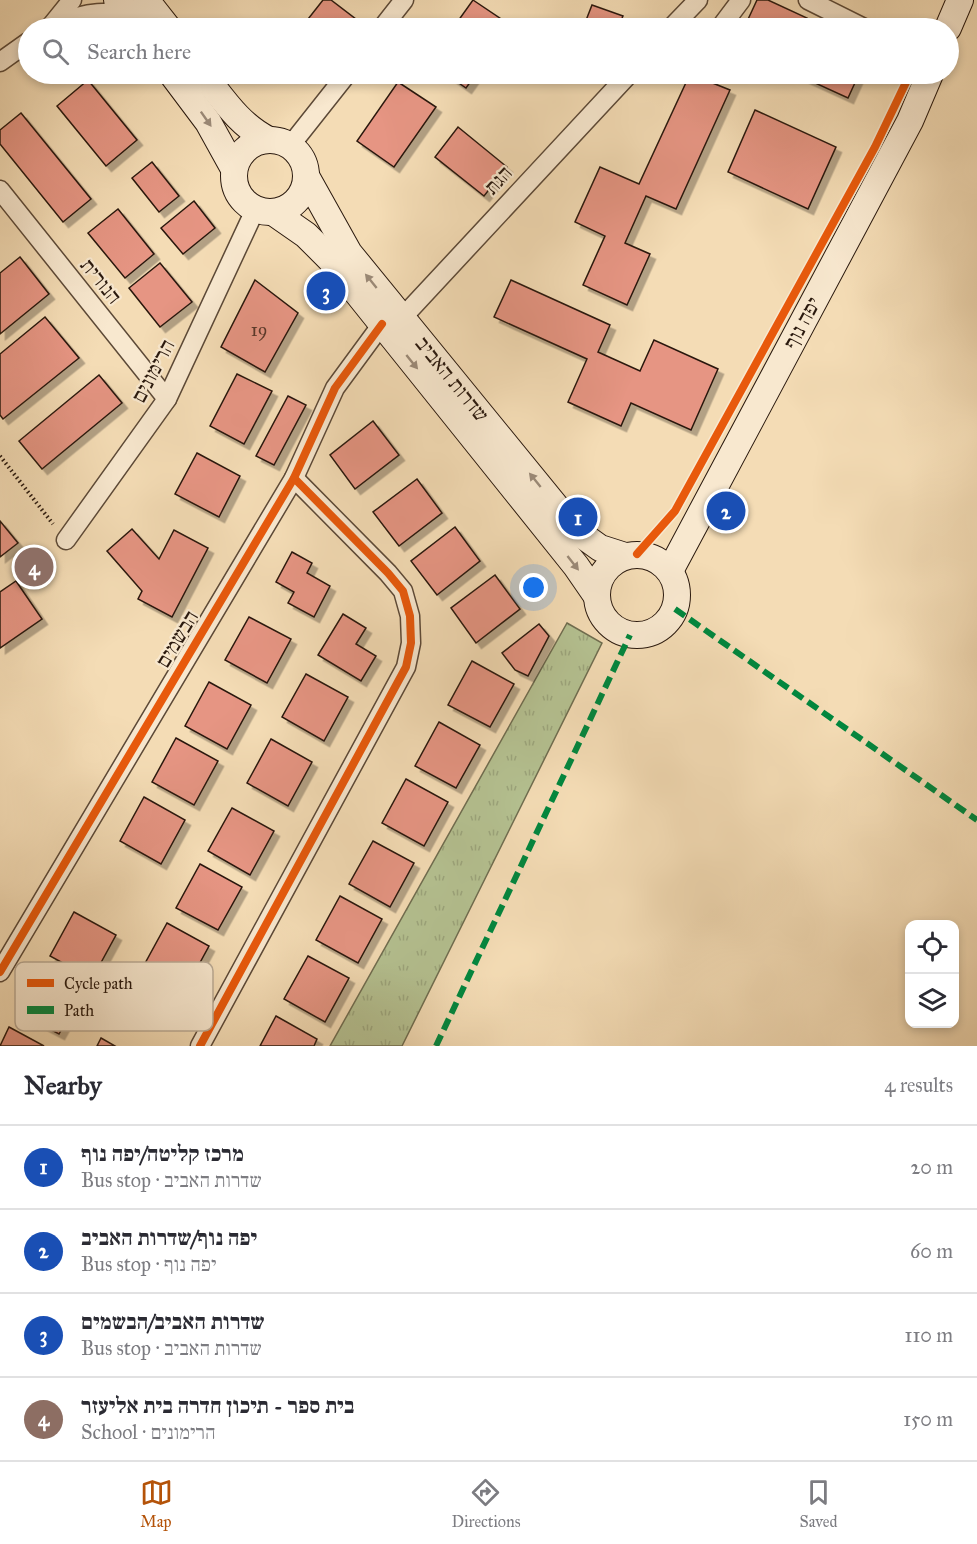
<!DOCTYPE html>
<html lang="en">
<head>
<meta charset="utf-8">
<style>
  body { margin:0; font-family:"IM FELL Great Primer","Frank Ruhl Libre",serif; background:#f2f2f3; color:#2b2b33 }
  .controls { position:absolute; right:18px; bottom:18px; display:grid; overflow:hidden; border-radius:12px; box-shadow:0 3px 9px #0003 }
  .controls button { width:54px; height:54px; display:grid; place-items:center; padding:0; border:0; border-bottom:2px solid #e1e1e2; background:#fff; color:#2b2b33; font:30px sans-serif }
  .you { position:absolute; left:534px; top:588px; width:21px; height:21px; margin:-15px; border:4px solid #fff; border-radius:50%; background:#1a73e8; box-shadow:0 0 0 9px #1a73e833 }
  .badge { display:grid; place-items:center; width:39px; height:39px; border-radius:50%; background:#b45309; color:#fff; font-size:20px; font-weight:700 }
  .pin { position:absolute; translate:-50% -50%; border:3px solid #fff; box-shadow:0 2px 6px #0006 }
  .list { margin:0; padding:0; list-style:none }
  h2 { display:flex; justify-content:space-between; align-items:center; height:78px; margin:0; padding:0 24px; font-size:26px }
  h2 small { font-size:20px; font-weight:400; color:#7c7c81 }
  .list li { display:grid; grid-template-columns:39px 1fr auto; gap:18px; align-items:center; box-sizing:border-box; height:84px; padding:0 24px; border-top:2px solid #e1e1e2 }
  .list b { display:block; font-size:22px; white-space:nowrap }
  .list p { margin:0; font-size:20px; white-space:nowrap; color:#7c7c81 }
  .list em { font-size:20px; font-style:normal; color:#7c7c81 }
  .icon { flex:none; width:33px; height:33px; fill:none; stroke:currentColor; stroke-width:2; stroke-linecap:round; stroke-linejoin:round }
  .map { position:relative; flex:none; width:977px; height:1046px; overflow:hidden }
  .search { position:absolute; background:#fff; box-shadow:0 3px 9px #0003; left:18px; right:18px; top:18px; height:66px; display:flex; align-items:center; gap:15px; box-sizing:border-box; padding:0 21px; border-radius:33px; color:#7c7c81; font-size:22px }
  .sheet { height:414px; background:#fff }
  nav { display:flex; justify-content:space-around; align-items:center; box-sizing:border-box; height:84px; border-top:2px solid #e1e1e2; background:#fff; font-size:16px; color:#7c7c81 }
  nav a { display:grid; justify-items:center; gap:3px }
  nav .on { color:#b45309 }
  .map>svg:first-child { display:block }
  .grass { fill:url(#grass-tufts); stroke:#6f6d50; stroke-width:1.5 }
  .building { fill:#e69583; stroke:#29180d; stroke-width:1.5; filter:url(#shadow) }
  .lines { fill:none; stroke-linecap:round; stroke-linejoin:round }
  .street-casing { stroke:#5c4937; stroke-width:21 }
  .secondary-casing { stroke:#29180d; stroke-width:28 }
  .path { stroke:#29180d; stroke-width:4; stroke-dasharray:1.5 3; stroke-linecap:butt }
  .street { stroke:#f8e8cf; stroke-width:18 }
  .secondary { stroke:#f8e8cf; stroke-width:26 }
  .quiet { stroke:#00873e; stroke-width:6; stroke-dasharray:12 6; stroke-linecap:butt }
  .cycleway-casing { stroke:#f8e8cf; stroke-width:11 }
  .cycleway { stroke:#e8590c; stroke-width:8 }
  .oneway { fill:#9b8a78 }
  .labels { text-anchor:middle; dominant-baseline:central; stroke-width:4.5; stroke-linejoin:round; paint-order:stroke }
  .number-label { font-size:18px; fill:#58372a }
  .street-label { font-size:21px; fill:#29180d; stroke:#f8e8cf }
  .key { fill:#f8e8cf; stroke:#baaa95; stroke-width:1.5 }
  .key-label { font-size:16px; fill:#29180d }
</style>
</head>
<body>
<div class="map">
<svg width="977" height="1046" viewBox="0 0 977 1046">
  <defs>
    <pattern id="grass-tufts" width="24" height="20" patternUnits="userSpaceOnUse" patternTransform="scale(1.5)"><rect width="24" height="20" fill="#b5c292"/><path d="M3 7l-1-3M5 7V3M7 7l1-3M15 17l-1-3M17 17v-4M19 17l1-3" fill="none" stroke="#9ca67d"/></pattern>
    <filter id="shadow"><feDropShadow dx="5.5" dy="5.5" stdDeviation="0" flood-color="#0004"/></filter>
  </defs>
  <rect width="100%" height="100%" fill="#f4dcb5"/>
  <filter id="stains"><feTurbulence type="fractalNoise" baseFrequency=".00333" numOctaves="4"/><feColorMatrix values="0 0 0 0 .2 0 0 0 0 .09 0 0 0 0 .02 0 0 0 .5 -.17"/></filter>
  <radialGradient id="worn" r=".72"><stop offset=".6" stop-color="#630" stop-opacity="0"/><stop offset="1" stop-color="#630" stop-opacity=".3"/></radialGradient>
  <polygon class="grass" points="567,623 602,643 402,1046 330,1046"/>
  <g class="building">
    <polygon points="323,0 331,0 361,23 357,28 301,28"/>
    <polygon points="473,0 510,25 507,28 453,28"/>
    <polygon points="757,0 768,0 807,18 802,28 744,28"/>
    <polygon points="592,5 623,16 618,28 583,28"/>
    <polygon points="446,74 476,74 466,88"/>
    <polygon points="690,74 730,90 676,209 646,196 625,243 650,254 627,305 583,285 605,236 575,222 600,167 639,184"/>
    <polygon points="804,74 859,74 848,98 802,77"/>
    <polygon points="88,80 137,140 106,166 57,106"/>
    <polygon points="398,82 436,107 394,167 357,141"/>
    <polygon points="755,110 836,147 808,209 728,172"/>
    <polygon points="21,113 91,199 63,222 0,144 0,130"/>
    <polygon points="458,127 507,167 484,196 435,157"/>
    <polygon points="152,162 179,196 159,212 132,178"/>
    <polygon points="194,201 215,228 183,254 161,228"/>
    <polygon points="118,209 154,254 125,278 88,233"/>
    <polygon points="20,257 49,294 0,334 0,273"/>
    <polygon points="160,263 192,302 160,327 129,288"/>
    <polygon points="255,280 298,313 265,372 221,347"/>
    <polygon points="511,280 610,325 598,352 640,371 654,340 718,369 691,430 631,403 621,426 568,402 587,359 494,317"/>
    <polygon points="45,317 79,358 3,419 0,415 0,354"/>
    <polygon points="237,374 272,391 244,444 210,426"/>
    <polygon points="99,375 122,403 42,469 19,441"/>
    <polygon points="288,396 306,405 274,465 256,456"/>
    <polygon points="373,421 399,455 355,489 330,455"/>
    <polygon points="197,453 240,476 219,517 175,494"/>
    <polygon points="417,479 442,513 399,546 373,512"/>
    <polygon points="0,521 18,543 0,557"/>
    <polygon points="455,527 480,561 437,595 411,561"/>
    <polygon points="132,529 159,559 174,530 208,548 172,617 138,599 142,591 107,551"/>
    <polygon points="292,552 312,563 307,573 330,586 314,617 288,603 294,592 276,582"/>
    <polygon points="495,575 520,609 476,643 451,608"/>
    <polygon points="16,581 42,619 0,648 0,592"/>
    <polygon points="343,614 366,628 356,644 376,656 361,681 318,655"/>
    <polygon points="249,617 291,639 267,683 225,660"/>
    <polygon points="539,624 549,636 528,676 515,670 502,653"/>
    <polygon points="472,661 514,684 490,727 448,705"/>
    <polygon points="306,674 348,697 324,741 282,717"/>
    <polygon points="209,682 251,705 227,749 185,726"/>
    <polygon points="439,722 480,745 456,788 415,766"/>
    <polygon points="176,738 218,761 194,805 152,782"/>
    <polygon points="271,739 312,762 288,806 247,783"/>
    <polygon points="406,779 448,802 424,846 382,823"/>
    <polygon points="144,797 185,820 161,864 120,841"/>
    <polygon points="232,808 274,831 250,875 208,851"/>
    <polygon points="373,841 414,863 390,907 349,884"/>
    <polygon points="200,864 242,887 218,930 176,908"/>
    <polygon points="340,896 382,919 358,963 316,940"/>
    <polygon points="74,912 116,935 92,979 50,956"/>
    <polygon points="167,923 209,946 185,990 143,967"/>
    <polygon points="308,956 349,978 325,1022 284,999"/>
    <polygon points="42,968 83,991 59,1034 17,1012"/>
    <polygon points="276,1016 317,1039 314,1046 260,1046"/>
    <polygon points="9,1027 44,1046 0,1046"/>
    <polygon points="101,1038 115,1046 97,1046"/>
  </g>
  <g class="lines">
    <defs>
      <g id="street">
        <polyline points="808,0 864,28"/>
        <path d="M51 26C80 15 96 10 127 14"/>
        <polyline points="51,26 72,0"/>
        <polyline points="382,28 404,0"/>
        <polyline points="671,28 698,0"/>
        <polyline points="720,28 741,0"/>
        <polyline points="0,62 28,42"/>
        <polyline points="290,146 347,74"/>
        <polyline points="0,190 167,399"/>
        <polyline points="402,318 629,74"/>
        <polyline points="66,540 167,399 255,210"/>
        <polyline points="0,972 294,478 335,388 382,324"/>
        <polyline points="200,1046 406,667 411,643 410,616 403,591 388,573 294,478"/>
      </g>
      <g id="secondary">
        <polyline points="117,0 138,28"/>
        <polyline points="146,0 168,28"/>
        <polyline points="948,28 960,0"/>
        <polyline points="172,74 208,122 234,169"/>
        <path d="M203 74C223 99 239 125 269 140"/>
        <circle cx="270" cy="176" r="36"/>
        <polyline points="306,176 349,253 575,530 600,548 625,556"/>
        <polyline points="273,212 306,235 330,259 576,566 596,595"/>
        <circle cx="637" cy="595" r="40"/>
        <polyline points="670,571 910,121 930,74"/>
      </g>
    </defs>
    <use href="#street" class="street-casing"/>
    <use href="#secondary" class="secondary-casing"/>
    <polyline class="path" points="0,456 53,524"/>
    <use href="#street" class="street"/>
    <use href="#secondary" class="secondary"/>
    <g class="quiet">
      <polyline points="675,609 977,820"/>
      <polyline points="436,1046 630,635"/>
    </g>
    <defs>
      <g id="cycleway">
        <polyline points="637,554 675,511 875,147 910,74"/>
        <polyline points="0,972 294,478 335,388 382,324"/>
        <polyline points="200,1046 406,667 411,643 410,616 403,591 388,573 294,478"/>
      </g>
    </defs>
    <use href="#cycleway" class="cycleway-casing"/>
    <use href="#cycleway" class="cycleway"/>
  </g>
  <defs><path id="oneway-solid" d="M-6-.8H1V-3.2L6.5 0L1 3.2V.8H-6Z" transform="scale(1.5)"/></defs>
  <g class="oneway">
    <use href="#oneway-solid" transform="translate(206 119) rotate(55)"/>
    <use href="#oneway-solid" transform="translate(371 281) rotate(-129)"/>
    <use href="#oneway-solid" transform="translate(412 362) rotate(51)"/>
    <use href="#oneway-solid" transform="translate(535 480) rotate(-129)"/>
    <use href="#oneway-solid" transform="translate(573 563) rotate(52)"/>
  </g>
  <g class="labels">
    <g class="number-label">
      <text x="259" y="330">19</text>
    </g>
    <g class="street-label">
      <text transform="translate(498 180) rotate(-47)">הגת</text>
      <text transform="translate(101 281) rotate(51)">הנורית</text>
      <text transform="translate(802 323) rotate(-62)">יפה נוף</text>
      <text transform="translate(153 371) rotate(-62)">הרימונים</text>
      <text transform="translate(452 379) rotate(51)">שדרות האביב</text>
      <text transform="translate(177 639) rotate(-59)">הבשמים</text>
    </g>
  </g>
  <rect x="15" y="962" width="198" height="69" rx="9" class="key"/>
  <rect x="27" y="979" width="27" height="8" fill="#e8590c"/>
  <rect x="27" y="1006" width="27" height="8" fill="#00873e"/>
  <g class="key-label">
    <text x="64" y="989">Cycle path</text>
    <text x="64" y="1016">Path</text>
  </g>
  <rect width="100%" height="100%" filter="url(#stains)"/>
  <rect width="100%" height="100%" fill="url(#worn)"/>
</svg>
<div class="controls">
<button><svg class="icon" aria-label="locate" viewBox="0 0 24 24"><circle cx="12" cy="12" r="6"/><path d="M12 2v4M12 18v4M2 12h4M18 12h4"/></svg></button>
<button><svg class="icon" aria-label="layers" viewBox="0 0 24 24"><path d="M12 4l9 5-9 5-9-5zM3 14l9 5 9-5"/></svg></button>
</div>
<div class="you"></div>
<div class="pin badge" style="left:578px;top:517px;background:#1a4fb4">1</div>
<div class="pin badge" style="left:726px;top:511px;background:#1a4fb4">2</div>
<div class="pin badge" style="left:326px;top:291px;background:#1a4fb4">3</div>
<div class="pin badge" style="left:34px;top:567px;background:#8d6e63">4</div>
<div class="search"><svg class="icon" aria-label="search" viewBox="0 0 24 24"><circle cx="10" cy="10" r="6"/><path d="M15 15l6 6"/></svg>Search here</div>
</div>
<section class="sheet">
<h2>Nearby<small>4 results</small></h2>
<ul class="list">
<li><span class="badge" style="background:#1a4fb4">1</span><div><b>מרכז קליטה/יפה נוף</b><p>Bus stop · שדרות האביב</p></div><em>20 m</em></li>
<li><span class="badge" style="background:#1a4fb4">2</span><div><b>יפה נוף/שדרות האביב</b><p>Bus stop · יפה נוף</p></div><em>60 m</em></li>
<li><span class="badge" style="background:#1a4fb4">3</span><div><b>שדרות האביב/הבשמים</b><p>Bus stop · שדרות האביב</p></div><em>110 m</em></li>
<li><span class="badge" style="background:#8d6e63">4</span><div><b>בית ספר - תיכון חדרה בית אליעזר</b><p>School · הרימונים</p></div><em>150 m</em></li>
</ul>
</section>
<nav>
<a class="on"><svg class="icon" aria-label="map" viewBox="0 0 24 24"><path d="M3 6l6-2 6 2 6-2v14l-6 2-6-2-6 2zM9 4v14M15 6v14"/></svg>Map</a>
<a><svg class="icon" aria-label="directions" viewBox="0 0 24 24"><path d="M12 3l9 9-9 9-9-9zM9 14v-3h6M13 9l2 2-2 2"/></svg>Directions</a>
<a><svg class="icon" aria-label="saved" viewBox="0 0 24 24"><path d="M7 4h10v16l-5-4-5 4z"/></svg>Saved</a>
</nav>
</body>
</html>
